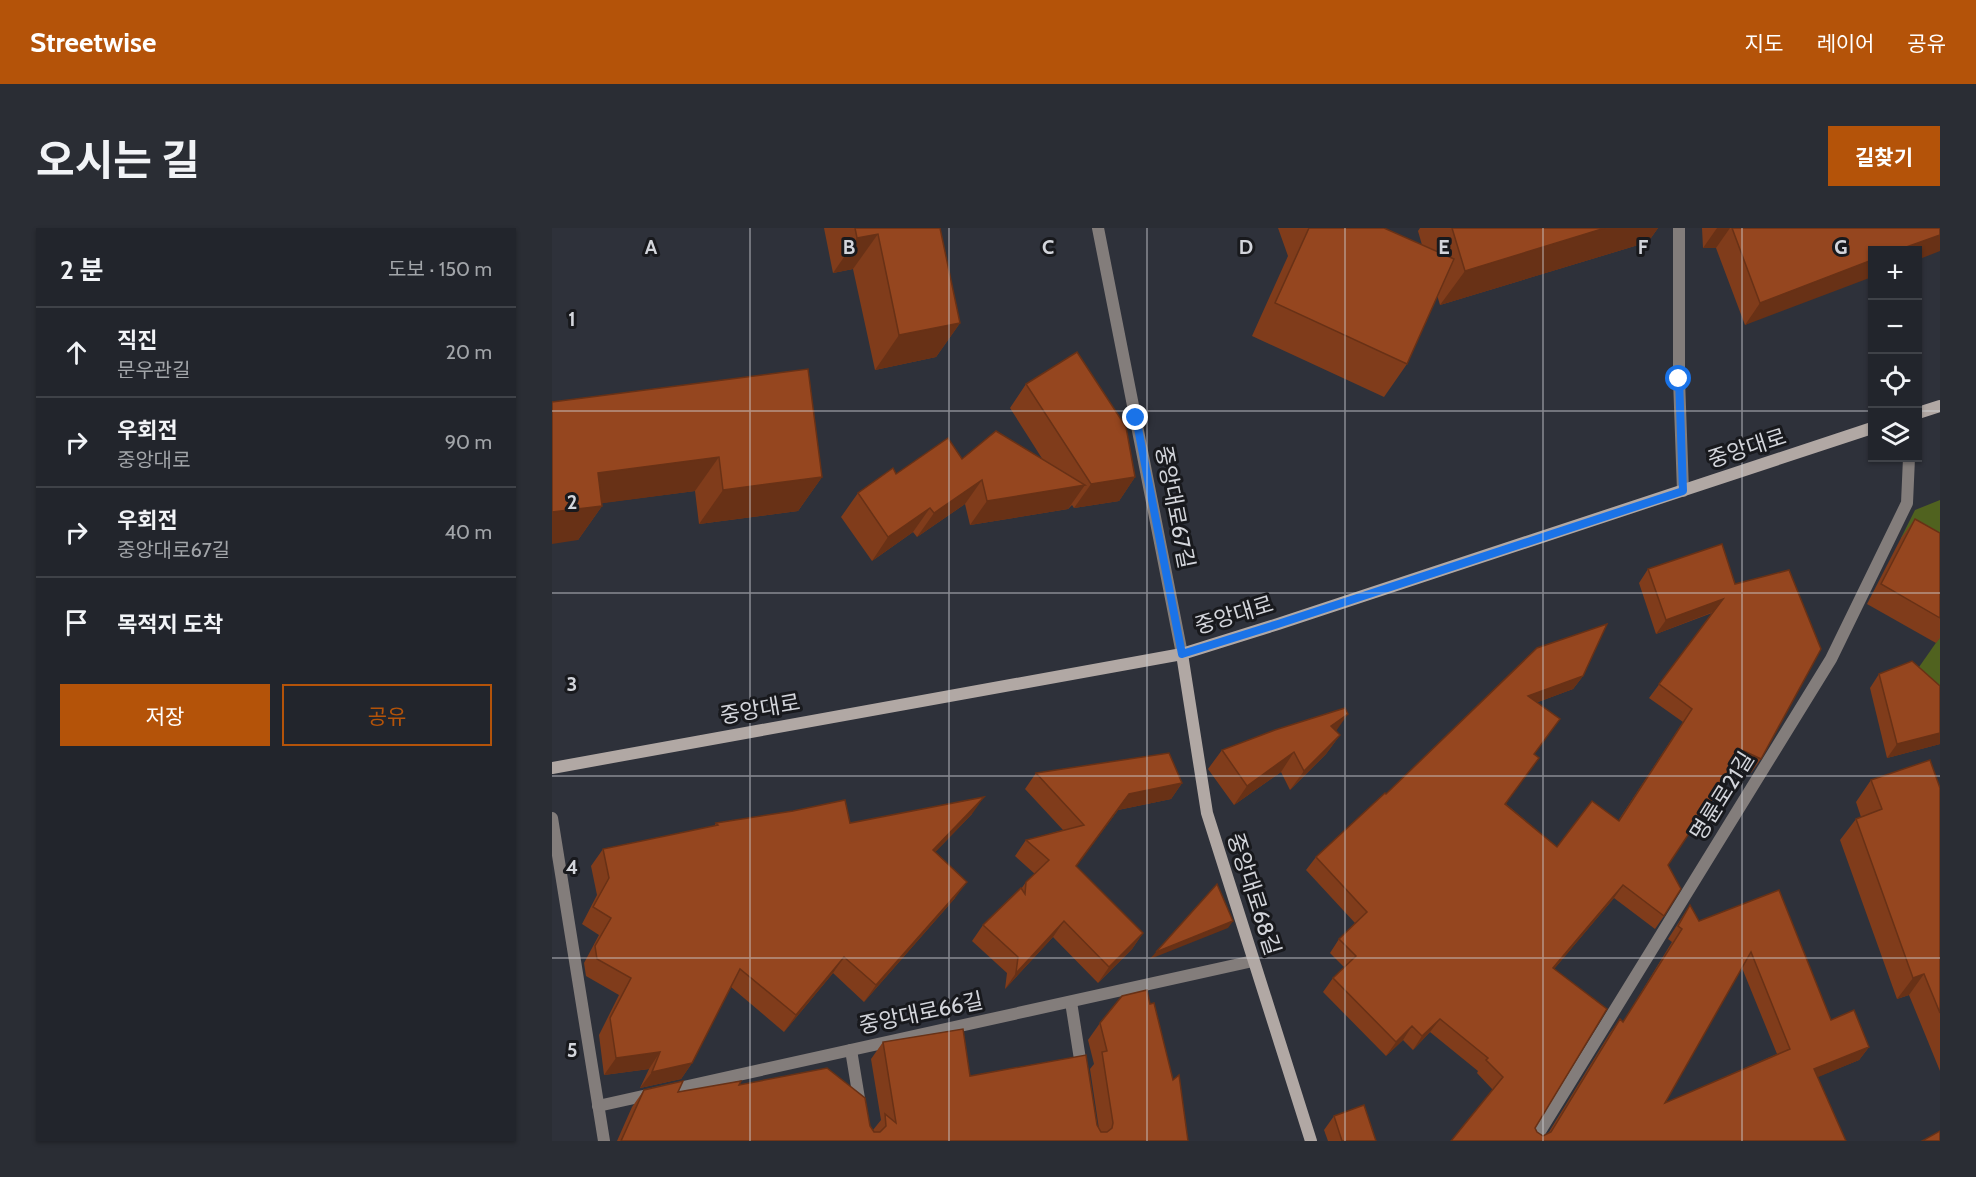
<!DOCTYPE html>
<html lang="ko">
<head>
<meta charset="utf-8">
<style>
  body { margin:0; font-family:Cabin,"Noto Sans KR",sans-serif; background:#2a2d34; color:#f1f3f6 }
  .controls { position:absolute; right:18px; top:18px; display:grid; overflow:hidden; border-radius:0px; box-shadow:0 2px 4px #0004 }
  .controls button { width:54px; height:54px; display:grid; place-items:center; padding:0; border:0; border-bottom:2px solid #3f4248; background:#22252c; color:#f1f3f6; font:30px sans-serif }
  .stop { position:absolute; width:18px; height:18px; margin:-14px; border:4px solid #1a73e8; border-radius:50%; background:#fff }
  .stop.end { background:#1a73e8; border-color:#fff; box-shadow:0 2px 6px #0008 }
  .list { margin:0; padding:0; list-style:none }
  h2 { display:flex; justify-content:space-between; align-items:center; height:78px; margin:0; padding:0 24px; font-size:26px }
  h2 small { font-size:20px; font-weight:400; color:#a2a5a9 }
  .list li { display:grid; grid-template-columns:39px 1fr auto; gap:18px; align-items:center; box-sizing:border-box; height:90px; padding:0 24px; border-top:2px solid #3f4248 }
  .list b { display:block; font-size:22px; white-space:nowrap }
  .list p { margin:0; font-size:20px; white-space:nowrap; color:#a2a5a9 }
  .list em { font-size:20px; font-style:normal; color:#a2a5a9 }
  .actions { display:flex; gap:12px; padding:18px 24px }
  .actions a { flex:1; padding:14px 0; border:2px solid #b45309; border-radius:0px; text-align:center; font-size:21px; color:#b45309 }
  .actions .main { background:#b45309; color:#fff }
  .icon { flex:none; width:33px; height:33px; fill:none; stroke:currentColor; stroke-width:2; stroke-linecap:round; stroke-linejoin:round }
  .map { position:relative; flex:none; width:1388px; height:913px; overflow:hidden; border-radius:0px }
  header { display:flex; align-items:center; gap:36px; box-sizing:border-box; height:84px; padding:0 30px; background:#b45309; color:#fff }
  header strong { font-size:28px }
  nav { display:flex; gap:33px; margin-inline-start:auto; font-size:21px }
  .intro { display:flex; align-items:center; justify-content:space-between; box-sizing:border-box; height:144px; padding:0 36px }
  h1 { margin:0; font-size:42px }
  .button { padding:15px 27px; border-radius:0px; background:#b45309; color:#fff; font-size:21px; font-weight:700 }
  main { display:flex; gap:36px; padding:0 36px }
  aside { flex:1; background:#22252c; border-radius:0px; box-shadow:0 2px 4px #0004 }
  .map>svg:first-child { display:block }
  .forest { fill:#50621f }
  .lines { fill:none; stroke-linecap:round; stroke-linejoin:round }
  .street { stroke:#837d7b; stroke-width:12 }
  .secondary { stroke:#b1a8a4; stroke-width:12 }
  .wall { fill:#803c1b; fill-rule:evenodd }
  .shaded-wall { fill:#683116 }
  .building { fill:#95461f; stroke:#683116; stroke-width:1.5; fill-rule:evenodd }
  .route { stroke:#1a73e8; stroke-width:8 }
  .grid { fill:none; stroke:#d3d5db; stroke-width:1.5; stroke-opacity:0.55 }
  .labels { text-anchor:middle; dominant-baseline:central; stroke-width:6; stroke-linejoin:round; paint-order:stroke }
  .street-label { font-size:22px; fill:#d3d5db; stroke:#18191d }
  .grid-label { font-size:20px; text-anchor:middle; font-weight:bold; fill:#d3d5db; stroke:#18191d; stroke-width:6; stroke-linejoin:round; paint-order:stroke }
</style>
</head>
<body>
<header>
<strong>Streetwise</strong>
<nav><a>지도</a><a>레이어</a><a>공유</a></nav>
</header>
<div class="intro"><h1>오시는 길</h1><a class="button">길찾기</a></div>
<main>
<aside>
<h2>2 분<small>도보 · 150 m</small></h2>
<ul class="list">
<li><svg class="icon" aria-label="ahead" viewBox="0 0 24 24"><path d="M12 20V5M6 11l6-6 6 6"/></svg><div><b>직진</b><p>문우관길</p></div><em>20 m</em></li>
<li><svg class="icon" aria-label="right" viewBox="0 0 24 24"><path d="M7 20v-9h11M14 6l5 5-5 5"/></svg><div><b>우회전</b><p>중앙대로</p></div><em>90 m</em></li>
<li><svg class="icon" aria-label="right" viewBox="0 0 24 24"><path d="M7 20v-9h11M14 6l5 5-5 5"/></svg><div><b>우회전</b><p>중앙대로67길</p></div><em>40 m</em></li>
<li><svg class="icon" aria-label="arrive" viewBox="0 0 24 24"><path d="M6 21V4h12l-3 4 3 4H6"/></svg><div><b>목적지 도착</b></div></li>
</ul>
<div class="actions"><a class="main">저장</a><a>공유</a></div>
</aside>
<div class="map">
<svg width="1388" height="913" viewBox="0 0 1388 913">
  <rect width="100%" height="100%" fill="#2e313a"/>
  <g class="forest">
    <polygon points="1388,272 1388,332 1349,310 1363,282"/>
    <polygon points="1388,409 1388,478 1358,452"/>
  </g>
  <g class="lines">
    <g class="street">
      <polyline points="546,0 630,426"/>
      <polyline points="1127,0 1127,151 1131,263"/>
      <polyline points="0,590 52,913"/>
      <polyline points="519,774 530,844"/>
      <polyline points="299,822 314,913"/>
      <polyline points="46,878 701,733"/>
      <polyline points="982,913 1279,431 1355,275 1357,230"/>
    </g>
    <g class="secondary">
      <polyline points="1366,185 1388,178"/>
      <polyline points="630,426 655,585 759,913"/>
      <polyline points="0,540 630,426 726,396 1320,200"/>
    </g>
  </g>
  <g class="wall">
    <polygon points="272,0 388,0 408,95 384,129 323,142 301,41 281,45"/>
    <polygon points="726,0 832,0 870,17 866,3 868,0 1106,0 1096,14 888,77 885,67 855,136 832,169 700,108 736,28"/>
    <polygon points="1150,0 1388,0 1193,97 1164,20 1151,20"/>
    <polygon points="474,156 583,249 567,273 522,280 520,277 516,281 418,297 413,276 365,309 361,304 320,333 289,289 306,265 344,246 410,231 491,232 458,180"/>
    <polygon points="0,174 270,249 246,283 147,296 143,263 49,275 50,278 26,312"/>
    <polygon points="1363,291 1388,305 1388,410 1384,415 1315,376 1349,310"/>
    <path d="M1170 316 1209 531 1199 545 1183 536 1116 637 1112 688 1103 701 1062 670 1002 741 983 900 985 904 991 908 997 904 1058 805 1068 791 1071 794 1120 714 1116 711 1138 677 1147 693 1227 662 1279 792 1317 819 1307 832 1265 849 1294 913H899L941 862 925 845 926 843 878 804 861 822 851 812 834 828 771 764 781 750 792 739 778 725 787 711 803 695 754 642 764 629 834 566 985 420 1031 448 1021 461 986 474 982 526 954 576 1005 619 1066 593 1131 494 1097 470 1160 385 1104 406 1087 355 1096 341ZM1190 740 1225 826 1113 875Z"/>
    <polygon points="1327,446 1388,458 1388,516 1335,530 1318,460"/>
    <polygon points="784,503 788,507 774,526 738,562 729,544 682,577 656,541 670,522"/>
    <polygon points="484,545 630,555 619,571 566,582 524,638 591,705 580,721 546,755 501,709 453,761 455,745 420,713 431,697 469,661 474,654 483,646 463,628 474,612 511,602 473,561"/>
    <polygon points="1319,552 1388,560 1388,843 1357,767 1345,771 1288,612 1304,591 1309,589 1304,574"/>
    <polygon points="420,586 383,624 403,670 312,774 281,745 232,804 179,759 140,835 129,851 88,860 97,841 52,847 47,807 67,767 34,748 32,735 47,707 30,696 45,667 39,638 51,621 162,598 164,595 298,595"/>
    <polygon points="548,795 636,913 65,913 80,879 92,862 126,864 187,857 318,898 321,902 329,892 319,831 331,814 545,897 547,901 538,841 542,836 536,812"/>
    <polygon points="782,888 824,913 776,913 772,902"/>
  </g>
  <g class="shaded-wall">
    <polygon points="1053,0 1106,0 1096,14 888,77 913,43"/>
    <polygon points="1165,0 1178,0 1164,20 1151,20"/>
    <polygon points="326,6 301,41 281,45 305,10"/>
    <polygon points="1388,7 1388,23 1365,32 1365,22 1346,22"/>
    <polygon points="1320,32 1320,49 1193,97 1208,75"/>
    <polygon points="408,95 384,129 323,142 347,107"/>
    <polygon points="167,229 143,263 22,279 46,245"/>
    <polygon points="270,249 246,283 147,296 171,262"/>
    <polygon points="583,249 567,273 522,280 539,256"/>
    <polygon points="430,252 413,276 365,309 382,285"/>
    <polygon points="533,257 516,281 418,297 435,273"/>
    <polygon points="50,278 26,312 0,316 0,284"/>
    <polygon points="378,280 361,304 320,333 336,309"/>
    <polygon points="1171,371 1161,384 1104,406 1114,392"/>
    <polygon points="1031,448 1021,461 967,481 976,468"/>
    <polygon points="796,486 782,506 779,498"/>
    <polygon points="1388,505 1388,516 1335,530 1345,516"/>
    <polygon points="788,507 774,526 738,562 752,543"/>
    <polygon points="742,524 729,544 682,577 695,558"/>
    <polygon points="630,555 619,571 566,582 513,654 577,566"/>
    <polygon points="432,569 420,586 369,639 381,622"/>
    <polygon points="415,654 403,670 312,774 324,757"/>
    <polygon points="1071,657 1062,670 991,754 1001,740"/>
    <polygon points="512,693 501,709 453,761 464,745"/>
    <polygon points="681,693 676,700 598,731 604,724"/>
    <polygon points="591,705 580,721 546,755 557,739"/>
    <polygon points="292,729 281,745 232,804 244,787"/>
    <polygon points="1372,746 1357,767 1345,771 1361,750"/>
    <polygon points="888,791 878,804 861,822 870,808"/>
    <polygon points="860,798 851,812 834,828 844,814"/>
    <polygon points="1317,819 1307,832 1252,855 1262,841"/>
    <polygon points="108,824 97,841 52,847 64,830"/>
    <polygon points="140,835 129,851 88,860 100,844"/>
  </g>
  <g class="building">
    <polygon points="303,0 388,0 408,95 347,107 326,6 305,10"/>
    <polygon points="757,0 832,0 902,31 855,136 723,75"/>
    <polygon points="900,0 1053,0 913,43"/>
    <polygon points="1180,0 1388,0 1388,7 1346,22 1320,22 1320,32 1208,75"/>
    <polygon points="525,124 574,199 583,249 539,256 474,156"/>
    <polygon points="256,141 270,249 171,262 167,229 46,245 50,278 0,284 0,174"/>
    <polygon points="444,203 533,257 435,273 430,252 382,285 378,280 336,309 306,265 341,240 344,246 396,210 410,231"/>
    <polygon points="1363,291 1388,305 1388,390 1329,356"/>
    <path d="M1170 316 1183 356 1237 342 1269 421 1209 531 1192 523 1116 637 1129 661 1112 688 1071 657 1001 740 1055 781 983 900 985 904 991 908 999 904 1068 791 1071 794 1130 701 1126 698 1138 677 1147 693 1227 662 1279 792 1302 782 1317 819 1262 841 1294 913H899L951 849 934 832 936 830 888 791 870 808 860 798 844 814 781 750 804 728 787 711 815 684 764 629 833 565 834 566 985 420 1055 396 1031 448 976 468 1008 491 982 526 987 530 953 576 1005 619 1040 573 1067 593 1140 481 1107 456 1171 371 1114 392 1096 341ZM1199 724 1238 821 1113 875Z"/>
    <polygon points="1360,433 1388,458 1388,505 1345,516 1327,446"/>
    <polygon points="793,480 796,486 779,498 788,507 752,543 742,524 695,558 670,522 723,502"/>
    <polygon points="617,525 630,555 577,566 524,638 591,705 557,739 512,693 464,745 466,729 431,697 469,660 473,666 474,654 497,632 474,612 532,597 484,545"/>
    <polygon points="1378,532 1388,560 1388,785 1372,746 1361,750 1304,591 1330,581 1319,552"/>
    <polygon points="432,569 381,622 415,654 324,757 292,729 244,787 188,741 140,835 100,844 108,824 64,830 58,790 79,750 45,731 43,718 59,690 41,679 57,650 51,621 166,597 164,595 241,583 293,572 298,595"/>
    <polygon points="665,656 681,693 604,724"/>
    <polygon points="595,762 598,776 602,775 621,852 627,847 636,913 69,913 92,862 131,853 126,864 189,853 187,857 275,840 313,870 318,898 322,904 328,904 334,898 333,886 344,895 331,814 411,801 418,848 534,827 545,897 549,904 555,904 560,900 561,895 550,824 555,823 548,795 570,768"/>
    <polygon points="812,877 824,913 790,913 782,888"/>
    <polygon points="1388,903 1388,913 1370,913"/>
  </g>
  <g class="lines">
    <polyline class="route" points="584,190 630,426 726,396 1131,263 1127,151"/>
  </g>
  <path class="grid" d="M198 0V913M397 0V913M595 0V913M793 0V913M991 0V913M1190 0V913M0 183H1320M1366 183H1388M0 365H1388M0 548H1388M0 730H1388"/>
  <g class="labels">
    <g class="street-label">
      <text transform="translate(1195 220) rotate(-18)">중앙대로</text>
      <text transform="translate(623 279) rotate(79)">중앙대로67길</text>
      <text transform="translate(682 387) rotate(-17)">중앙대로</text>
      <text transform="translate(208 481) rotate(-10)">중앙대로</text>
      <text transform="translate(1170 568) rotate(-58)">명륜로21길</text>
      <text transform="translate(702 666) rotate(72)">중앙대로68길</text>
      <text transform="translate(369 785) rotate(-12)">중앙대로66길</text>
    </g>
  </g>
  <g class="grid-label">
    <text x="99" y="26">A</text>
    <text x="297" y="26">B</text>
    <text x="496" y="26">C</text>
    <text x="694" y="26">D</text>
    <text x="892" y="26">E</text>
    <text x="1091" y="26">F</text>
    <text x="1289" y="26">G</text>
    <text x="20" y="98">1</text>
    <text x="20" y="281">2</text>
    <text x="20" y="463">3</text>
    <text x="20" y="646">4</text>
    <text x="20" y="829">5</text>
  </g>
</svg>
<div class="controls">
<button>+</button>
<button>−</button>
<button><svg class="icon" aria-label="locate" viewBox="0 0 24 24"><circle cx="12" cy="12" r="6"/><path d="M12 2v4M12 18v4M2 12h4M18 12h4"/></svg></button>
<button><svg class="icon" aria-label="layers" viewBox="0 0 24 24"><path d="M12 4l9 5-9 5-9-5zM3 14l9 5 9-5"/></svg></button>
</div>
<div class="stop" style="left:1127px;top:151px"></div>
<div class="stop end" style="left:584px;top:190px"></div>
</div>
</main>
</body>
</html>
